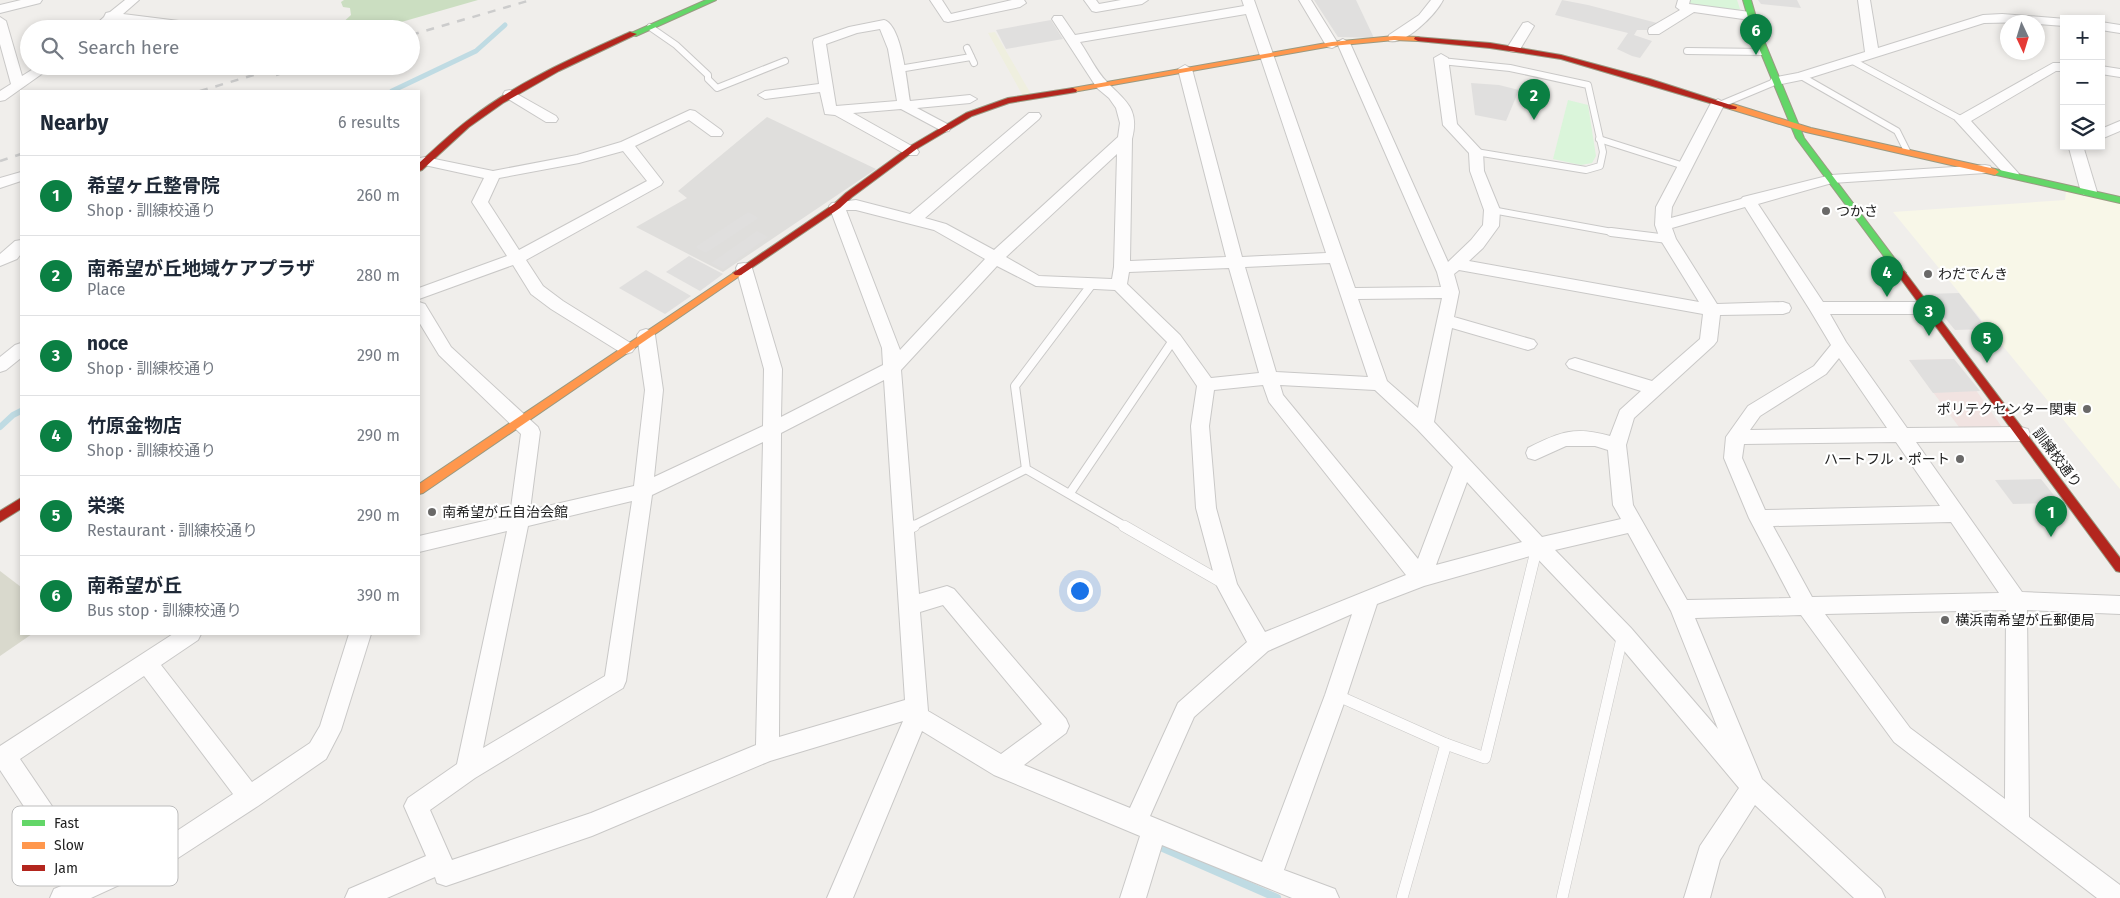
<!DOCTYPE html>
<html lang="en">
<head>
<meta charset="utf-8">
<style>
  body { margin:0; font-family:"Fira Sans","Noto Sans JP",sans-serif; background:#f2f2f3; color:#1f2937 }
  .controls { position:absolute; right:15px; top:15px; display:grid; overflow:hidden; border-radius:0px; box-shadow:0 2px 8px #0003 }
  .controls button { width:45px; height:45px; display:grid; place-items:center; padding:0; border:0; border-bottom:1px solid #e0e1e3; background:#fff; color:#1f2937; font:25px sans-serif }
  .compass { position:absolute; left:2000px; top:15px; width:45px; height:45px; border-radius:50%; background:#fff; box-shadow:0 2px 8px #0003; rotate:176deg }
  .you { position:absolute; left:1079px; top:590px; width:18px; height:18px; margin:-12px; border:4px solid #fff; border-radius:50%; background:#1a73e8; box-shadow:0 0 0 8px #1a73e833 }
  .badge { display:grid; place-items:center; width:32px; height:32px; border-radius:50%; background:#0b8043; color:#fff; font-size:16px; font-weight:700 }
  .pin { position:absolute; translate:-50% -41px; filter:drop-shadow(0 1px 2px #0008) }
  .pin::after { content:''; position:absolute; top:26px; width:18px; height:15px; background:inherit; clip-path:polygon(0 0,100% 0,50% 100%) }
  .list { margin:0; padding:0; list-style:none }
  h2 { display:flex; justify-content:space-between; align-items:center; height:65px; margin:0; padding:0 20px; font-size:21px }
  h2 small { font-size:16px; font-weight:400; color:#747a83 }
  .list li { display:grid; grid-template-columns:32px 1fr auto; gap:15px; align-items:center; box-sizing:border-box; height:80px; padding:0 20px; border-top:1px solid #e0e1e3 }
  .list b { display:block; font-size:19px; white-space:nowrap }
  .list p { margin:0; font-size:16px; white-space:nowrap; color:#747a83 }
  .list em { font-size:16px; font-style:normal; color:#747a83 }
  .icon { flex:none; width:28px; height:28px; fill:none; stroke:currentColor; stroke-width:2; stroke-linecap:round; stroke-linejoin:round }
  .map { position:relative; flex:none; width:2120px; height:898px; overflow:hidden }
  .search { position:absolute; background:#fff; box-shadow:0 2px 8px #0003; left:20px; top:20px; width:400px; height:55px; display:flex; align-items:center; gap:12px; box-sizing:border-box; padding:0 18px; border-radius:28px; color:#747a83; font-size:19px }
  .panel { position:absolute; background:#fff; box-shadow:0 2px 8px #0003; left:20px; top:90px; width:400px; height:545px; border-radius:0px }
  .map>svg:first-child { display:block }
  .residential { fill:#dfdedc }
  .commercial { fill:#f1e3e1 }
  .education { fill:#f8f7e8 }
  .construction { fill:#d9d9cd }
  .farmland { fill:#efefdf }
  .forest { fill:#cbdec1 }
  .park { fill:#daf5da }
  .parking { fill:#e0dfde }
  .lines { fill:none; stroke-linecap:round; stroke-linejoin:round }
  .stream-far2 { stroke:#bfdbe3; stroke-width:5 }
  .stream-far1 { stroke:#bfdbe3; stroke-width:6 }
  .stream { stroke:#bfdbe3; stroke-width:8 }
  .lane-far2-casing { stroke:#c9c8c7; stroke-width:8 }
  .lane-far1-casing { stroke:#c9c8c7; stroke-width:10 }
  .lane-casing { stroke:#c9c8c7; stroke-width:12 }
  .street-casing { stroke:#c9c8c7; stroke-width:2 }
  .fast-casing { stroke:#999a82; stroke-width:2 }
  .slow-casing { stroke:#999a82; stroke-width:2 }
  .jam-casing { stroke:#999a82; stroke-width:2 }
  .lane-far2 { stroke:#fdfcfc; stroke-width:6 }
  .lane-far1 { stroke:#fdfcfc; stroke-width:8 }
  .lane { stroke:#fdfcfc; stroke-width:11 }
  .street { fill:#fdfcfc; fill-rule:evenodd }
  .fast { fill:#63d668; fill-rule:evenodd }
  .slow { fill:#ff974d; fill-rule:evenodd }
  .jam { fill:#b3261e; fill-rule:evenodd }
  .rail { stroke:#ccc; stroke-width:2.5; stroke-dasharray:8 8; stroke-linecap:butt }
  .poi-dot { fill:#6a6968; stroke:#fff; stroke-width:2 }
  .labels { text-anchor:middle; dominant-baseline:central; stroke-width:4.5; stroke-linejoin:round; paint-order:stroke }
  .poi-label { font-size:14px; fill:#222; stroke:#fff; text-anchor:start }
  .street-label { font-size:14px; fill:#222; stroke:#fff }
  .key { fill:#fff; stroke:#bdbdbd; stroke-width:1 }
  .key-label { font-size:14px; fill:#222 }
</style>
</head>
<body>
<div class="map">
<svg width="2120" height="898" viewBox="0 0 2120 898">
  <rect width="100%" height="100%" fill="#f0eeeb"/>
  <polygon class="residential" points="767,117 876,169 723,272 636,227 687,198 678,191"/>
  <polygon class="commercial" points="1954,359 2004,430 1962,431 1909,360"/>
  <polygon class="education" points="2066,191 2120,203 2120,489 1893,212 2065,200"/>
  <polygon class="construction" points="0,571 21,587 21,634 32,634 0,656"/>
  <polygon class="farmland" points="995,32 1031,94 1023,96 988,33"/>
  <polygon class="forest" points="344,0 478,0 377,29 338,29 339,26 351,15 350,8 343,7 341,2"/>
  <g class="park">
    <polygon points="1689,0 1737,0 1740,9 1732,11 1692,6 1689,3"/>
    <polygon points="1568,100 1588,105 1596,156 1592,163 1581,165 1553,159"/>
  </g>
  <g class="parking">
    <polygon points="1314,0 1356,0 1374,38 1338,37"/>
    <polygon points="1562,0 1588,5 1661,24 1649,30 1637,30 1634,35 1652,41 1640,58 1632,56 1617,49 1628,33 1555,15"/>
    <polygon points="1758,0 1797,0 1801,8 1761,4"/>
    <polygon points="1051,20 1063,39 1006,49 996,30"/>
    <polygon points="1471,83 1499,85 1519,90 1506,121 1475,115"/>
    <polygon points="748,212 759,218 706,253 695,247"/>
    <polygon points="757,231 768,237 723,269 711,263"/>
    <polygon points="689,256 723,274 700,291 666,272"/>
    <polygon points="646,270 691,296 665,314 619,288"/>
    <polygon points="1959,293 1987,329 1955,330 1925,294"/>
    <polygon points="1954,359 1980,391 1933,393 1909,360"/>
    <polygon points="2041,479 2060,503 2013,504 1995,480"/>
  </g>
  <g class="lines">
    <polyline class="stream-far2" points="392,91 476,51 505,25"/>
    <polyline class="stream-far1" points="0,427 13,415 21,411"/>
    <polyline class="stream" points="1163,848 1277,898"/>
    <defs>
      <g id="lane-far2">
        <polyline points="650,27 676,45 708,75 708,79 717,88 785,61"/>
        <polyline points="967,48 974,63"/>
        <polyline points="1687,51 1764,52"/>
        <polyline points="1441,61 1510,68 1588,85 1603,152 1600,166 1586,170 1476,152"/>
        <polyline points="1853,61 1962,120"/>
        <polyline points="899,69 971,57"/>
        <polyline points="1801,76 1897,131 1907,151"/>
        <polyline points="1722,104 1777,81"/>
        <polyline points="1599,139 1684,166"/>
        <polyline points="1492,210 1618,233"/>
      </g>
      <g id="lane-far1">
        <polyline points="1611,232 1668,239"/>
        <polyline points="1092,284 1015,386 1026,469 1126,527"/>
        <polyline points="1070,493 1174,339"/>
        <polyline points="911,527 1026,469"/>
      </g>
      <g id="lane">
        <polyline points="1124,526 1225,584"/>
        <polyline points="905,530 914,526"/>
        <polyline points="1336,695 1446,744 1485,758 1537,547"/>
        <polyline points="1402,898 1446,744"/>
        <polyline points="1562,898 1623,634"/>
      </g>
      <g id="street">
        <polygon points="21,0 42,0 40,3 0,13 0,5"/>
        <polygon points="125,0 139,0 123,14 211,25 217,29 179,29 115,20 105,29 91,29 104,17 106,13 110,12"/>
        <polygon points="930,0 942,0 951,14 1012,0 1024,0 1026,3 1020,7 948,22 944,21"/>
        <polygon points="1084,0 1096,0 1099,4 1121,0 1148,0 1142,4 1096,12 1092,11"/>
        <path d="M1242 0H1254L1355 288 1441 287 1437 272 1338 45 1332 48 1327 47 1299 0H1311L1337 42 1343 39 1350 43 1448 262 1471 240 1483 225 1484 210 1470 171 1469 153 1443 125 1434 58 1441 54 1448 58 1457 124 1483 152 1484 171 1500 210 1499 226 1483 248 1469 261 1699 302 1660 239 1655 225 1656 207 1711 103 1718 99 1725 103 1672 207 1671 218 1741 199 1743 197 1831 175 1985 165 1990 166 1992 169 1990 172 1985 173 1832 183 1758 204 1823 302H1926L1932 304 1934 308 1932 312 1926 314H1830L1846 342 1907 428 2021 427 2028 429 2030 434 2028 439 2021 441 1916 442 2022 592 2120 596V614L2027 610 2029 817 2120 885V898H2097L1894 742 1801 615 1695 618 1762 779 1881 889 1885 898H1854L1755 805 1720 860 1710 898H1684L1700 846 1739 788 1615 640 1534 555 1424 586 1377 604 1347 695 1284 870 1335 889 1339 898H1292L1162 845 1146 898H1120L1140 836 994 775 922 731 853 898H827L903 721 770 761 592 836 446 886 437 883 435 877 387 898H345L349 889 426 856 404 806 408 798 457 764 507 531 419 552V536L510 515 521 434 439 355 419 322V302L425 304 451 347 538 427 540 432 530 510 634 486 645 390 637 335 640 331 646 329 652 331 655 335 663 390 654 477 763 426 764 369 736 268 738 264 744 263 750 264 752 268 782 369 781 417 883 365 882 348 829 206 832 203 856 200 910 214 1029 113H1039L1041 116 1039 119 925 218 946 224 994 250 1118 137 1120 123 1116 108 1109 98 1097 88 1052 19 1054 16H1062L1075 35 1244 6ZM1246 14 1326 253 1242 257 1192 69 1185 65 1178 69 1226 257 1130 261 1132 139C1140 108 1125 101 1107 82 1096 71 1089 55 1080 42ZM1117 154 1114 267 1112 279 1039 276 1006 257ZM1745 207 1810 310 1831 345 1814 366 1748 406 1726 437 1724 458 1749 518 1791 598 1687 600 1633 505 1626 445 1634 418 1714 345 1717 341 1720 315 1783 314 1789 312 1791 308 1789 304 1783 302 1717 304 1676 239 1672 228ZM846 210H856L934 230 985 259 900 350ZM1330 263 1368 377 1276 372 1245 267ZM997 266 1036 286 1115 290 1168 343 1197 386 1191 426 1196 508 1217 586 1247 642 1178 703 1130 808 1024 765 1066 733 1069 726 1066 719 954 589 947 586 919 594 901 370ZM1229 268 1259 373 1211 378 1180 335 1127 284 1129 272ZM1459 270 1703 314 1700 339 1652 381 1575 358 1569 360 1566 364 1569 368 1641 391 1620 410 1610 436C1574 426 1560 432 1528 448L1526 453 1528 458 1535 460 1566 446H1595L1608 450 1613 505 1621 519 1542 537 1434 422 1452 328 1528 350 1534 348 1537 344 1534 340 1454 317 1459 292 1454 274ZM1442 298 1418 408 1387 381 1358 299ZM1839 358 1887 428 1750 430 1760 416 1826 374ZM884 380 905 700 779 737 781 433ZM1263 385 1269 402 1406 575 1265 632 1237 584 1216 508 1209 426 1214 390ZM1280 385 1375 390 1417 429 1453 467 1418 559 1283 395ZM763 442 756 745 591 813 452 860 430 810 475 778 623 688 626 681 652 495ZM1896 442 1940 506 1765 510 1742 458 1744 444ZM1467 482 1522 542 1436 565ZM632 501 605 676 483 748 528 526ZM1951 522 1999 593 1812 597 1773 526ZM1628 533 1671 611 1718 729 1631 628 1555 550ZM943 605 1042 724 1001 754 928 711 920 612ZM2006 610 2005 799 1910 728 1825 614ZM1352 614 1325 695 1262 862 1150 816 1194 717 1268 651Z"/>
        <path d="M1431 0H1443C1436 14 1406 45 1389 41L1388 38 1389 35 1419 15Z"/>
        <polygon points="1678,0 1690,0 1689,4 1750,12 1756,16 1750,20 1694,12 1659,34 1649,34 1648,31 1649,28 1680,10 1676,7"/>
        <polygon points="1858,0 1870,0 1878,48 1983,15 2002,14 2066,19 2064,19 2064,26 2038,24 2038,22 1984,23 1806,79 1777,85 1772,84 1770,81 1772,78 1798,73 1865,52"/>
        <polygon points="0,17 6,21 22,76 38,66 53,66 5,100 0,101 0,91 11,84 0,44"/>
        <path d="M884 20C902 25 907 84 910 101L970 95 977 99 970 103 917 108 949 125 951 128 949 131 944 132 901 109 853 113 917 149 919 152 917 155H907L835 115 825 114 820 92 765 99 758 95 765 91 819 84 813 42 814 39 849 27ZM880 29 888 49 897 101 836 106 826 44 857 33Z"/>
        <polygon points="1528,22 1534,26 1519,51 1514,52 1509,51 1507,48 1523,23"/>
        <polygon points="2101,22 2120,25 2120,33 2101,30"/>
        <polygon points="2053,63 2064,63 2064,71 2056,71 1971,121 2019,174 2017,177 2007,177 1955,120 1957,117"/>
        <polygon points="2101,66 2120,69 2120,77 2101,74"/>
        <polygon points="510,90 556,116 558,119 556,122 546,122 505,97 503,94 505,91"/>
        <path d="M690 110 695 111 721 130 723 133 721 136H711L689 120 635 146 663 182 661 185 526 260 543 286 563 301 632 344 635 348 632 352 626 354 620 352 551 309 531 294 513 265 419 299V288L507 256 472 202 484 178 420 164V158L425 157 493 171 577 155 621 142ZM623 151 647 181 519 250 488 202 499 178 579 163Z"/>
        <polygon points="2120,121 2120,131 2101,139 2101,129"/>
        <polygon points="2070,146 2086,146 2084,149 2097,192 2094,195 2084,195 2081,192 2069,148"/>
        <polygon points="21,172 21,181 0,188 0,178"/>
        <polygon points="21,240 21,254 17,259 0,266 0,254 15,241"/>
        <polygon points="21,343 21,358 6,370 0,372 0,357 15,345"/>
        <path d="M173 634H201L198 640 161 665 252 782 310 743 320 726 349 634H371L341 730 326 759 258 806 178 858 91 898H50L54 889 73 881 0 770V746ZM144 676 233 794 160 842 96 871 20 759Z"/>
      </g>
      <g id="fast">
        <polygon points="706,0 716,0 636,36 629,34"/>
        <polygon points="1743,0 1751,0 1760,31 1804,138 1904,271 1906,273 1904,275 1898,275 1796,138 1752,31"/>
        <polygon points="1995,169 2120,197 2120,203 1992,174 1991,172"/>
      </g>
      <g id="slow">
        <polygon points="1394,36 1418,37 1422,39 1418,41 1394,40 1332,46 1073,92 1069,90 1073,88 1332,42"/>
        <polygon points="1733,104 1811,128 1995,169 1999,172 1995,175 1806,132 1730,109 1730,105"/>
        <polygon points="738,270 741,271 743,273 741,275 423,493 419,494 419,484"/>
      </g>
      <g id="jam">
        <path d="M630 32 637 34 559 71 503 103 469 127 422 170 419 171V163C436 148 452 132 471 118 519 81 575 57 630 32Z"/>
        <polygon points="1415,37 1490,43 1561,55 1650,79 1737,107 1736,109 1730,109 1561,59 1490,48 1418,41 1414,39"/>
        <polygon points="1073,88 1077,90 1076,92 1009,103 972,116 918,148 852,197 840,208 741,275 735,275 733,273 834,204 846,193 912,145 966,113 1008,98"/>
        <polygon points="1901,270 1904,271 2120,558 2120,572 2116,571 1898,275 1896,273"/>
        <polygon points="21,498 21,509 0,522 0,511"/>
      </g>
    </defs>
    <use href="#lane-far2" class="lane-far2-casing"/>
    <use href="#lane-far1" class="lane-far1-casing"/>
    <use href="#lane" class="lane-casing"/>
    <use href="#street" class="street-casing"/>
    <use href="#fast" class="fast-casing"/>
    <use href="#slow" class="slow-casing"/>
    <use href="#jam" class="jam-casing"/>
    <use href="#lane-far2" class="lane-far2"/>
    <use href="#lane-far1" class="lane-far1"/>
    <use href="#lane" class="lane"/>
    <use href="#street" class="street"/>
    <use href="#fast" class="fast"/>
    <use href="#slow" class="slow"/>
    <use href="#jam" class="jam"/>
    <g class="rail">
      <polyline points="411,35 531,0"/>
      <polyline points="276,75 305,66"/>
      <polyline points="200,91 284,66"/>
      <polyline points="0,161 21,154"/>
    </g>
  </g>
  <g class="poi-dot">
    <circle cx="1826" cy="211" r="5"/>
    <circle cx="1928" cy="274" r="5"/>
    <circle cx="2087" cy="409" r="5"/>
    <circle cx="1960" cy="459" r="5"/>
    <circle cx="432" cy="512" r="5"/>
    <circle cx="1945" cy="620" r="5"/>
  </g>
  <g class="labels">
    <g class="poi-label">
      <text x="1836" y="211">つかさ</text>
      <text x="1938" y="274">わだでんき</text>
      <text x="2077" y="409" text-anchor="end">ポリテクセンター関東</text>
      <text x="1950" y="459" text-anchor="end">ハートフル・ポート</text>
      <text x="442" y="512">南希望が丘自治会館</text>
      <text x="1955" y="620">横浜南希望が丘郵便局</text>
    </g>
    <g class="street-label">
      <text transform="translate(2057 458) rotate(53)">訓練校通り</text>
    </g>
  </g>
  <rect x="12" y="806" width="166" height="80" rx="8" class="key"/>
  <rect x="22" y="820" width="23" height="6" fill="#63d668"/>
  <rect x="22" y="842" width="23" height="7" fill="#ff974d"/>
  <rect x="22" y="865" width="23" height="6" fill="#b3261e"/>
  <g class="key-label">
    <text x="54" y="828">Fast</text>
    <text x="54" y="850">Slow</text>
    <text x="54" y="873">Jam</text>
  </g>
</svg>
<div class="controls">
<button>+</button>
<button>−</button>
<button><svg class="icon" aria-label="layers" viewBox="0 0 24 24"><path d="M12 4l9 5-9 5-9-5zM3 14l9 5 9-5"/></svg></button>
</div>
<svg class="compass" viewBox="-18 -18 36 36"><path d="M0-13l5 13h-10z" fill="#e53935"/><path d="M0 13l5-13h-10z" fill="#747a83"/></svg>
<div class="you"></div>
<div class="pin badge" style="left:2051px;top:537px">1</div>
<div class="pin badge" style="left:1534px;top:120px">2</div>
<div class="pin badge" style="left:1929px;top:336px">3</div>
<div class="pin badge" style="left:1887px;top:297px">4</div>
<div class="pin badge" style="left:1987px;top:363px">5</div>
<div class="pin badge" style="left:1756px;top:55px">6</div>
<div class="search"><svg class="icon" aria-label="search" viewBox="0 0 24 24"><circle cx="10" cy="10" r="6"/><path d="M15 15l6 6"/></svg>Search here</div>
<section class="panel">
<h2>Nearby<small>6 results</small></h2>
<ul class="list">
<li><span class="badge">1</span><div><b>希望ヶ丘整骨院</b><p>Shop · 訓練校通り</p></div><em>260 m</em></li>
<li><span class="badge">2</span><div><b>南希望が丘地域ケアプラザ</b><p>Place</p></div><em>280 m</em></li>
<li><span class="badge">3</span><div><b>noce</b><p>Shop · 訓練校通り</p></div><em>290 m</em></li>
<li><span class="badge">4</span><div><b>竹原金物店</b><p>Shop · 訓練校通り</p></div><em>290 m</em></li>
<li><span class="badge">5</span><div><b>栄楽</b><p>Restaurant · 訓練校通り</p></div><em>290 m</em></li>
<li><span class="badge">6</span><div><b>南希望が丘</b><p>Bus stop · 訓練校通り</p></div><em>390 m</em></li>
</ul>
</section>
</div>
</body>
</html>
